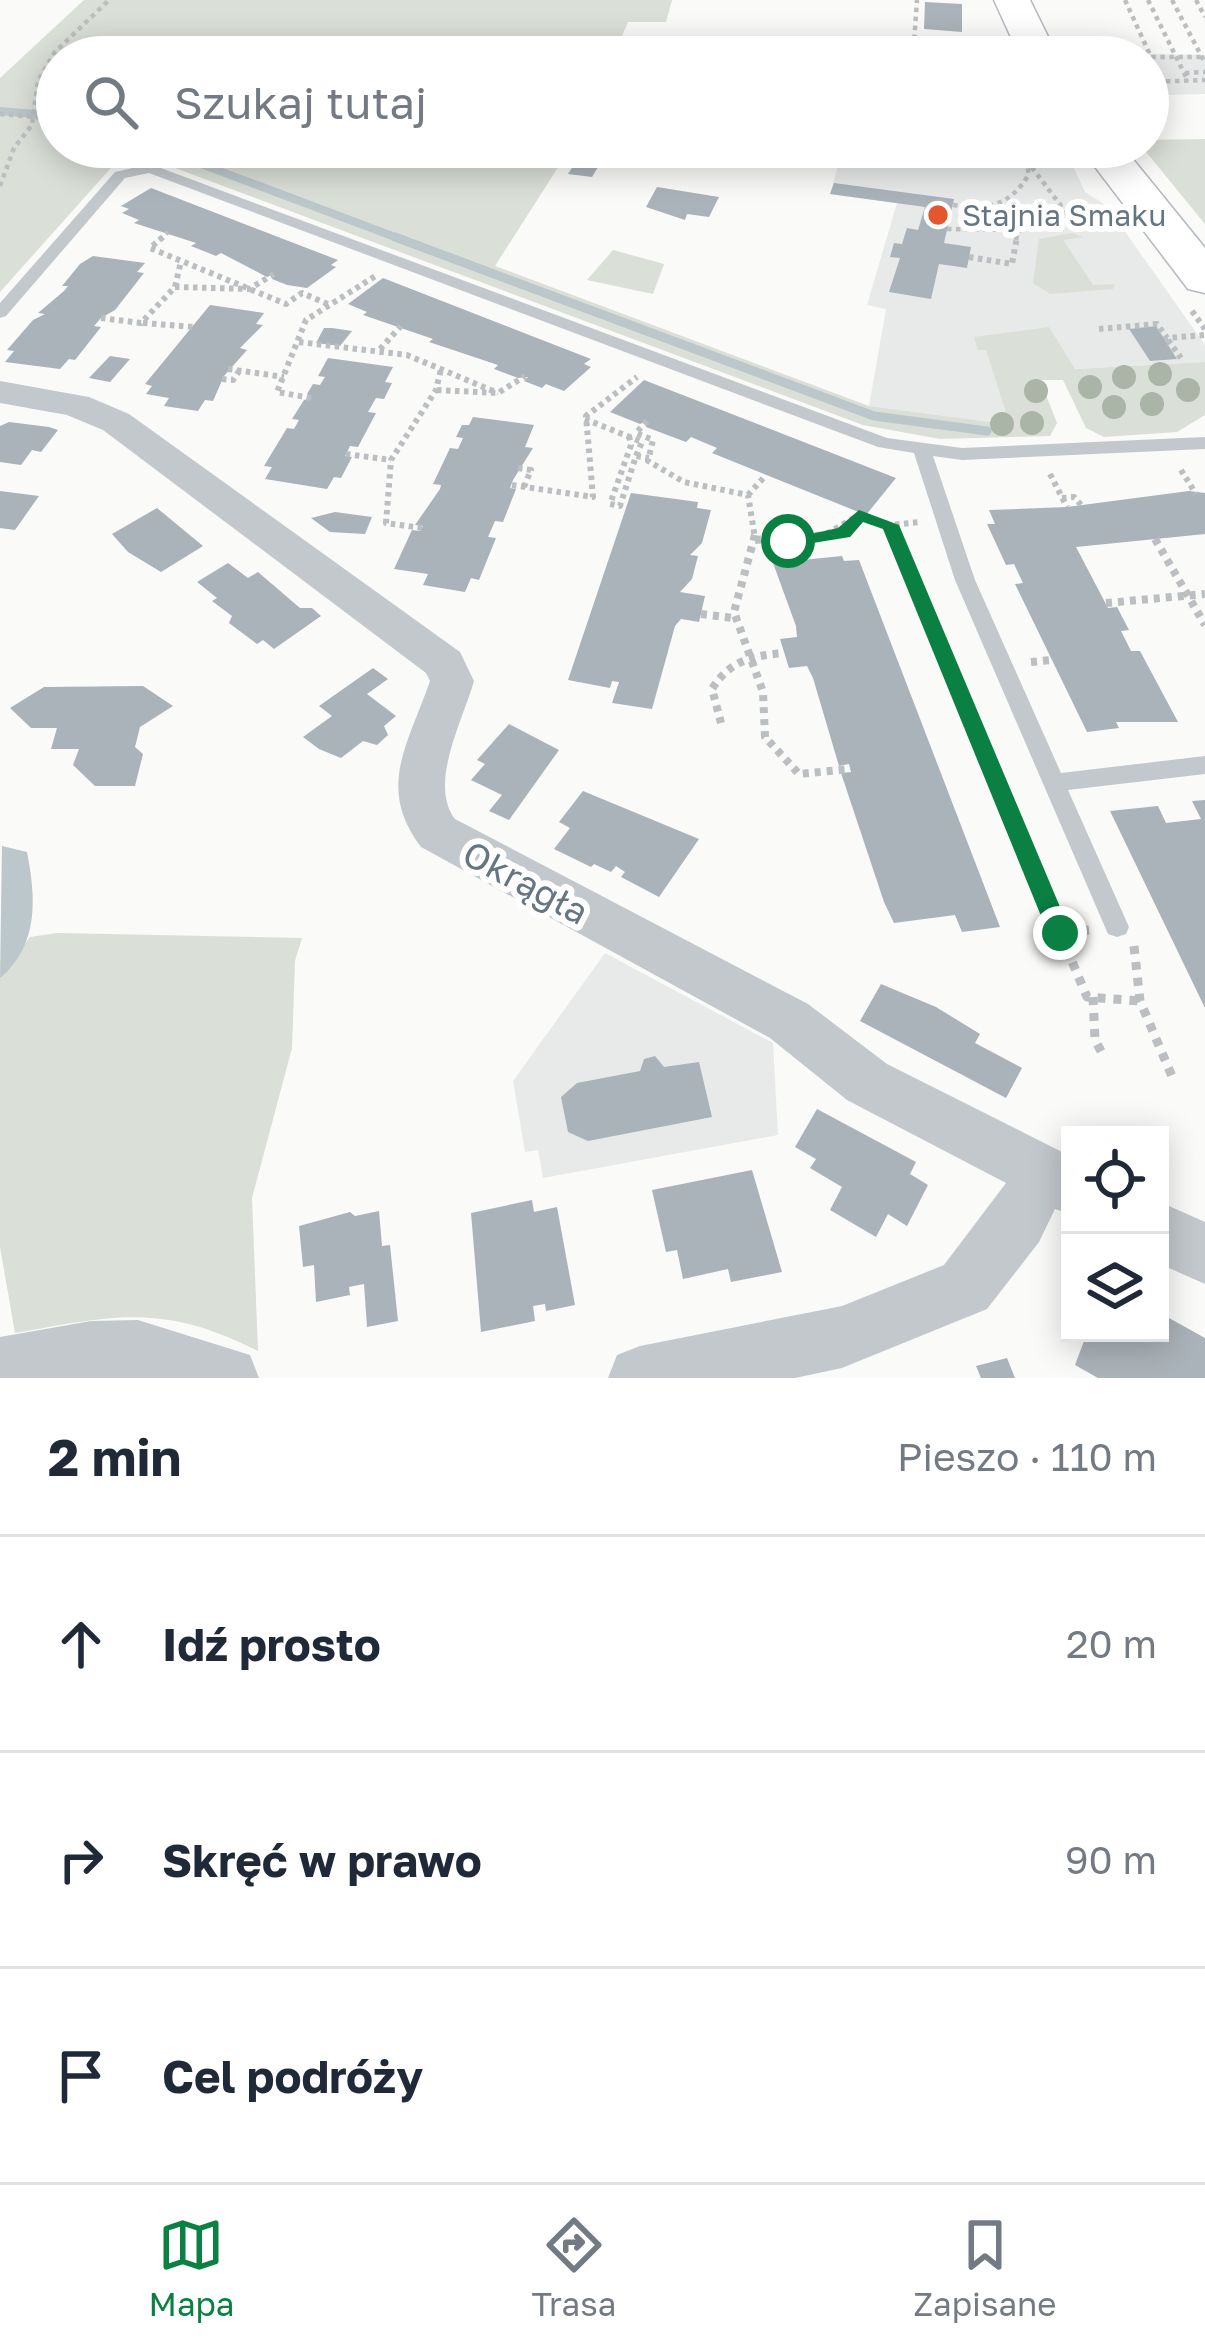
<!DOCTYPE html>
<html lang="pl">
<head>
<meta charset="utf-8">
<style>
  body { margin:0; font-family:"Golos Text",sans-serif; background:#f2f2f3; color:#1f2937 }
  .controls { position:absolute; right:36px; bottom:36px; display:grid; overflow:hidden; border-radius:0px; box-shadow:0 6px 30px #0003 }
  .controls button { width:108px; height:108px; display:grid; place-items:center; padding:0; border:0; border-bottom:3px solid #e0e1e3; background:#fff; color:#1f2937; font:60px sans-serif }
  .stop { position:absolute; width:36px; height:36px; margin:-27px; border:9px solid #0b8043; border-radius:50%; background:#fff }
  .stop.end { background:#0b8043; border-color:#fff; box-shadow:0 3px 12px #0008 }
  .list { margin:0; padding:0; list-style:none }
  h2 { display:flex; justify-content:space-between; align-items:center; height:156px; margin:0; padding:0 48px; font-size:51px }
  h2 small { font-size:39px; font-weight:400; color:#747a83 }
  .list li { display:grid; grid-template-columns:78px 1fr auto; gap:36px; align-items:center; box-sizing:border-box; height:216px; padding:0 48px; border-top:3px solid #e0e1e3 }
  .list b { display:block; font-size:45px; white-space:nowrap }
  .list em { font-size:39px; font-style:normal; color:#747a83 }
  .icon { flex:none; width:66px; height:66px; fill:none; stroke:currentColor; stroke-width:2; stroke-linecap:round; stroke-linejoin:round }
  .map { position:relative; flex:none; width:1205px; height:1378px; overflow:hidden }
  .search { position:absolute; background:#fff; box-shadow:0 6px 30px #0003; left:36px; right:36px; top:36px; height:132px; display:flex; align-items:center; gap:30px; box-sizing:border-box; padding:0 42px; border-radius:66px; color:#747a83; font-size:45px }
  .sheet { height:804px; background:#fff }
  nav { display:flex; justify-content:space-around; align-items:center; box-sizing:border-box; height:168px; border-top:3px solid #e0e1e3; background:#fff; font-size:33px; color:#747a83 }
  nav a { display:grid; justify-items:center; gap:6px }
  nav .on { color:#0b8043 }
  .map>svg:first-child { display:block }
  .built { fill:#e8e9e9 }
  .green { fill:#dadfd7 }
  .water { fill:#bbc7cb }
  .lines { fill:none; stroke-linecap:round; stroke-linejoin:round }
  .stream-far1 { stroke:#bbc7cb; stroke-width:8 }
  .stream { stroke:#bbc7cb; stroke-width:9 }
  .building { fill:#aab3b9 }
  .secondary-casing { stroke:#b3babf; stroke-width:3 }
  .path-far3 { stroke:#bbbfc2; stroke-width:4.5; stroke-dasharray:4.5 4.5; stroke-linecap:butt }
  .path-far2 { stroke:#bbbfc2; stroke-width:6; stroke-dasharray:4.5 4.5; stroke-linecap:butt }
  .path-far1 { stroke:#bbbfc2; stroke-width:8; stroke-dasharray:6 6; stroke-linecap:butt }
  .path { stroke:#bbbfc2; stroke-width:9; stroke-dasharray:8 8; stroke-linecap:butt }
  .lane { fill:#c3c8cc; fill-rule:evenodd }
  .street { fill:#c3c8cc; fill-rule:evenodd }
  .secondary { fill:#fff; fill-rule:evenodd }
  .tree { fill:#aab4a7 }
  .route { fill:#0b8043 }
  .poi-dot { fill:#e4572e; stroke:#fff; stroke-width:4.5 }
  .labels { text-anchor:middle; dominant-baseline:central; stroke-width:12; stroke-linejoin:round; paint-order:stroke }
  .far-poi-label { font-size:30px; fill:#657683; stroke:#fff; text-anchor:start }
  .street-label { font-size:36px; fill:#657683; stroke:#fff }
</style>
</head>
<body>
<div class="map">
<svg width="1205" height="1378" viewBox="0 0 1205 1378">
  <rect width="100%" height="100%" fill="#fafaf8"/>
  <g class="built">
    <polygon points="1146,54 1205,55 1205,94 1164,95"/>
    <polygon points="922,147 1064,147 1085,192 1107,206 1205,345 1205,362 1017,372 1022,403 991,422 869,406 886,309 867,305 897,203 830,194 839,162 885,168"/>
    <polygon points="605,953 773,1043 778,1135 543,1178 538,1150 525,1152 513,1081"/>
  </g>
  <g class="green">
    <polygon points="84,0 672,0 666,22 628,22 613,57 57,57 57,147 571,147 495,266 869,406 991,422 1006,412 986,350 978,350 974,337 1049,327 1075,369 1205,362 1205,415 1177,432 1104,437 1086,428 1063,380 1040,380 1057,423 1050,436 940,439 863,425 127,150 0,292 0,78"/>
    <polygon points="1205,139 1205,224 1142,147 1148,147 1148,140"/>
    <polygon points="1072,233 1083,237 1063,240 1093,285 1115,284 1113,289 1050,294 1033,283 1039,239"/>
    <polygon points="613,250 664,264 653,294 587,280"/>
    <path d="M57 933 302 938 295 961 292 1048 252 1198 258 1351C164 1303 115 1315 15 1333L0 1247V978L30 937Z"/>
  </g>
  <path class="water" d="M2 846 27 852C36 898 39 945 0 978Z"/>
  <g class="lines">
    <g class="stream-far1">
      <polyline points="0,111 57,116"/>
      <polyline points="156,147 403,240"/>
    </g>
    <polyline class="stream" points="395,237 874,416 987,431"/>
  </g>
  <g class="building">
    <polygon points="925,2 962,4 962,32 924,29"/>
    <polygon points="585,147 610,147 592,177 568,174"/>
    <polygon points="834,183 954,199 944,243 971,247 967,268 939,264 931,299 889,292 900,258 890,257 894,243 902,244 907,228 918,230 925,207 830,194"/>
    <polygon points="657,187 719,197 709,217 687,214 685,220 646,207"/>
    <polygon points="151,188 338,260 331,265 336,267 307,288 287,285 272,279 274,274 267,277 221,253 216,256 191,246 196,243 134,223 139,220 122,213 129,209 121,206"/>
    <polygon points="93,256 145,263 137,272 144,273 115,310 101,318 94,326 101,327 75,360 69,359 60,369 5,362 14,351 7,350 33,320 45,314 38,313 64,291 68,286 62,286 80,264"/>
    <polygon points="383,278 591,359 584,364 591,367 564,391 546,384 542,388 524,381 528,377 518,378 494,369 498,365 429,342 433,339 363,315 367,312 348,304"/>
    <polygon points="210,305 264,313 256,324 263,325 240,348 247,350 224,376 213,401 205,400 198,411 164,406 169,398 146,394 152,386 145,384"/>
    <polygon points="1156,326 1177,359 1150,361 1129,329"/>
    <polygon points="324,328 332,328 352,331 340,346 316,343"/>
    <polygon points="110,356 130,359 110,382 89,378"/>
    <polygon points="328,358 393,367 385,382 392,383 384,399 376,398 368,412 376,413 358,447 350,446 345,456 352,457 341,478 334,477 327,489 265,479 272,467 264,466 287,428 294,429 299,420 292,419 304,400 311,398 307,394 313,384 320,385 325,377 318,376"/>
    <polygon points="644,380 796,439 896,478 866,515 712,453 717,448 691,437 686,442 646,427 647,421 640,424 610,412"/>
    <polygon points="473,417 534,425 525,447 533,448 513,480 510,488 516,489 503,522 495,521 488,537 496,538 479,580 471,578 465,592 423,585 428,574 394,569 412,530 420,531 423,526 415,525 440,489 441,485 433,484 450,448 458,449 463,438 456,437 462,425 469,425"/>
    <polygon points="9,422 49,427 58,430 41,452 32,450 21,465 0,462 0,426"/>
    <polygon points="0,491 39,496 15,530 0,528"/>
    <polygon points="1189,491 1205,493 1205,534 1076,547 1108,608 1117,607 1129,630 1121,631 1131,651 1140,651 1178,722 1116,722 1119,728 1087,732 1015,584 1023,583 1014,564 1006,565 987,524 995,524 989,510 1067,507"/>
    <polygon points="631,493 698,502 697,508 711,510 702,543 690,555 698,556 692,579 680,592 705,596 699,622 681,619 675,626 652,709 612,703 619,682 612,681 610,688 568,680"/>
    <polygon points="157,508 203,546 161,572 128,552 112,534"/>
    <polygon points="335,512 372,517 365,534 330,532 311,518"/>
    <polygon points="842,556 844,561 859,560 1000,927 962,932 955,915 894,923 884,902 841,773 851,772 849,764 839,766 813,678 807,666 789,668 780,639 797,637 796,626 773,563"/>
    <polygon points="228,563 248,578 258,572 300,608 312,608 321,616 274,649 263,640 257,644 229,623 232,616 212,601 217,598 197,582"/>
    <polygon points="373,668 388,679 367,694 396,716 384,726 388,735 377,745 363,741 341,758 319,749 303,737 332,716 319,706"/>
    <polygon points="143,686 173,706 140,727 135,747 143,754 135,786 95,786 73,765 79,749 51,749 57,728 31,728 10,708 44,687"/>
    <polygon points="509,724 559,750 509,820 489,811 502,795 471,780 485,764 477,760"/>
    <polygon points="583,791 699,839 659,897 621,877 625,872 616,866 611,872 594,864 591,867 554,849 570,828 559,822"/>
    <polygon points="1205,800 1205,1008 1110,811 1158,806 1166,823 1201,819 1192,801"/>
    <polygon points="881,984 936,1007 980,1034 975,1043 1022,1068 1006,1098 860,1021"/>
    <polygon points="655,1056 664,1067 699,1062 712,1117 588,1141 568,1132 561,1097 577,1083 640,1071 644,1059"/>
    <polygon points="817,1109 916,1162 910,1174 928,1185 907,1226 888,1214 876,1237 830,1210 842,1187 810,1168 816,1159 795,1147"/>
    <polygon points="752,1170 782,1272 731,1282 728,1269 683,1279 677,1250 666,1252 652,1190"/>
    <polygon points="532,1200 534,1212 557,1207 575,1305 546,1311 545,1304 533,1306 535,1321 481,1332 471,1213"/>
    <polygon points="379,1211 382,1246 390,1245 398,1321 367,1327 364,1284 349,1287 350,1295 316,1302 314,1265 303,1267 299,1226 350,1212 355,1216"/>
    <polygon points="1160,1313 1205,1338 1205,1378 1098,1378 1075,1365 1087,1333 1160,1333"/>
    <polygon points="1007,1358 1015,1378 981,1378 976,1366"/>
  </g>
  <g class="lines">
    <defs>
      <g id="secondary">
        <polygon points="994,0 1030,0 1058,57 1020,57"/>
        <polygon points="1080,147 1123,147 1205,248 1205,293 1188,289"/>
      </g>
    </defs>
    <use href="#secondary" class="secondary-casing"/>
    <g class="path-far3">
      <polyline points="1125,0 1151,57 1202,57"/>
      <polyline points="1148,0 1188,81"/>
      <polyline points="1172,0 1205,63"/>
      <polyline points="1196,0 1205,17"/>
      <polyline points="913,57 917,0"/>
      <polyline points="1185,73 1205,72"/>
      <polyline points="1148,82 1205,80"/>
      <polyline points="0,114 57,119"/>
      <polyline points="0,186 14,148 32,125 38,81 55,52 109,0"/>
      <path d="M953 205C989 210 1010 206 1029 174L1023 147"/>
      <polyline points="947,229 1017,230"/>
      <polyline points="159,240 168,232"/>
      <polyline points="1016,240 1018,231 1068,215 1030,165"/>
    </g>
    <g class="path-far2">
      <polyline points="163,237 150,248 286,304 302,293 328,304"/>
      <polyline points="969,257 1012,264 1017,237"/>
      <polyline points="175,287 249,289 274,274"/>
      <polyline points="1192,311 1205,329"/>
      <polyline points="101,318 141,323 175,287 181,261"/>
      <polyline points="143,323 194,327"/>
      <polyline points="1099,329 1157,324 1167,338 1205,335"/>
      <polyline points="1168,340 1181,358"/>
      <polyline points="299,342 407,355 498,393"/>
      <polyline points="380,349 401,326"/>
      <polyline points="228,369 284,377"/>
      <polyline points="222,379 233,380 239,371"/>
      <polyline points="437,390 498,393 525,376"/>
      <polyline points="311,398 277,392 306,320 377,275"/>
      <polyline points="585,419 642,442 636,456"/>
      <polyline points="647,421 636,433 653,440 648,461 684,482 748,495 755,538"/>
      <polyline points="629,436 631,445 610,504 620,506 636,456 649,458"/>
      <polyline points="346,454 391,460"/>
      <polyline points="518,468 531,470 524,487"/>
      <polyline points="1181,470 1196,494"/>
      <polyline points="1050,474 1067,507"/>
      <polyline points="512,485 593,497 586,416 637,377"/>
      <polyline points="748,495 766,475"/>
      <polyline points="1062,498 1074,497 1082,506"/>
      <polyline points="422,528 386,523 391,460 436,390 441,369"/>
      <polyline points="819,538 859,515 891,525"/>
      <polyline points="896,538 891,525 920,522"/>
    </g>
    <g class="path-far1">
      <polyline points="755,535 734,612 763,692 765,737 799,774 850,769"/>
      <polyline points="895,535 1051,912"/>
      <polyline points="1155,539 1205,625"/>
      <polyline points="755,540 830,535"/>
      <polyline points="1106,603 1205,594"/>
      <polyline points="701,614 733,618"/>
      <polyline points="1031,662 1051,660"/>
      <path d="M721 723 712 689C730 660 752 656 784 653"/>
    </g>
    <g class="path">
      <polyline points="1050,909 1060,933 1089,930"/>
      <polyline points="1060,933 1087,997 1140,1001"/>
      <polyline points="1134,946 1140,1001 1174,1081"/>
      <polyline points="1093,997 1095,1040 1103,1055"/>
    </g>
    <polygon class="lane" points="150,164 887,438 962,448 1205,437 1205,449 962,460 933,456 975,580 1061,773 1205,756 1205,774 1068,790 1129,927 1126,934 1117,937 1108,934 1105,927 955,580 914,453 878,447 149,173 125,178 6,316 0,318 0,303 115,172"/>
    <g class="street">
      <path d="M0 381 89 397 129 414 460 652 474 681C463 720 428 784 455 819L808 1004 887 1064 1070 1156V1214L1055 1209 1039 1242 987 1309 842 1368 795 1378H608L617 1355 640 1346 842 1306 944 1265 1006 1183 847 1100 770 1038 421 847C376 787 408 745 430 681L426 673 103 430 67 415 0 403Z"/>
      <polygon points="1160,1202 1205,1222 1205,1284 1160,1264"/>
      <polygon points="138,1320 250,1355 259,1378 0,1378 0,1337 91,1321"/>
    </g>
    <use href="#secondary" class="secondary"/>
  </g>
  <g class="tree">
    <circle cx="1160" cy="374" r="12"/>
    <circle cx="1124" cy="377" r="12"/>
    <circle cx="1090" cy="387" r="12"/>
    <circle cx="1188" cy="390" r="12"/>
    <circle cx="1036" cy="391" r="12"/>
    <circle cx="1152" cy="404" r="12"/>
    <circle cx="1114" cy="407" r="12"/>
    <circle cx="1032" cy="423" r="12"/>
    <circle cx="1002" cy="424" r="12"/>
  </g>
  <polygon class="route" points="859,510 899,525 1071,933 1068,940 1060,943 1048,933 883,529 863,522 850,537 788,547 779,541 838,528"/>
  <circle class="poi-dot" cx="938" cy="215" r="12"/>
  <g class="labels">
    <g class="far-poi-label">
      <text x="962" y="215">Stajnia Smaku</text>
    </g>
    <g class="street-label">
      <text transform="translate(526 882) rotate(28)">Okrągła</text>
    </g>
  </g>
</svg>
<div class="controls">
<button><svg class="icon" aria-label="locate" viewBox="0 0 24 24"><circle cx="12" cy="12" r="6"/><path d="M12 2v4M12 18v4M2 12h4M18 12h4"/></svg></button>
<button><svg class="icon" aria-label="layers" viewBox="0 0 24 24"><path d="M12 4l9 5-9 5-9-5zM3 14l9 5 9-5"/></svg></button>
</div>
<div class="stop" style="left:788px;top:541px"></div>
<div class="stop end" style="left:1060px;top:933px"></div>
<div class="search"><svg class="icon" aria-label="search" viewBox="0 0 24 24"><circle cx="10" cy="10" r="6"/><path d="M15 15l6 6"/></svg>Szukaj tutaj</div>
</div>
<section class="sheet">
<h2>2 min<small>Pieszo · 110 m</small></h2>
<ul class="list">
<li><svg class="icon" aria-label="ahead" viewBox="0 0 24 24"><path d="M12 20V5M6 11l6-6 6 6"/></svg><div><b>Idź prosto</b></div><em>20 m</em></li>
<li><svg class="icon" aria-label="right" viewBox="0 0 24 24"><path d="M7 20v-9h11M14 6l5 5-5 5"/></svg><div><b>Skręć w prawo</b></div><em>90 m</em></li>
<li><svg class="icon" aria-label="arrive" viewBox="0 0 24 24"><path d="M6 21V4h12l-3 4 3 4H6"/></svg><div><b>Cel podróży</b></div></li>
</ul>
</section>
<nav>
<a class="on"><svg class="icon" aria-label="map" viewBox="0 0 24 24"><path d="M3 6l6-2 6 2 6-2v14l-6 2-6-2-6 2zM9 4v14M15 6v14"/></svg>Mapa</a>
<a><svg class="icon" aria-label="directions" viewBox="0 0 24 24"><path d="M12 3l9 9-9 9-9-9zM9 14v-3h6M13 9l2 2-2 2"/></svg>Trasa</a>
<a><svg class="icon" aria-label="saved" viewBox="0 0 24 24"><path d="M7 4h10v16l-5-4-5 4z"/></svg>Zapisane</a>
</nav>
</body>
</html>
